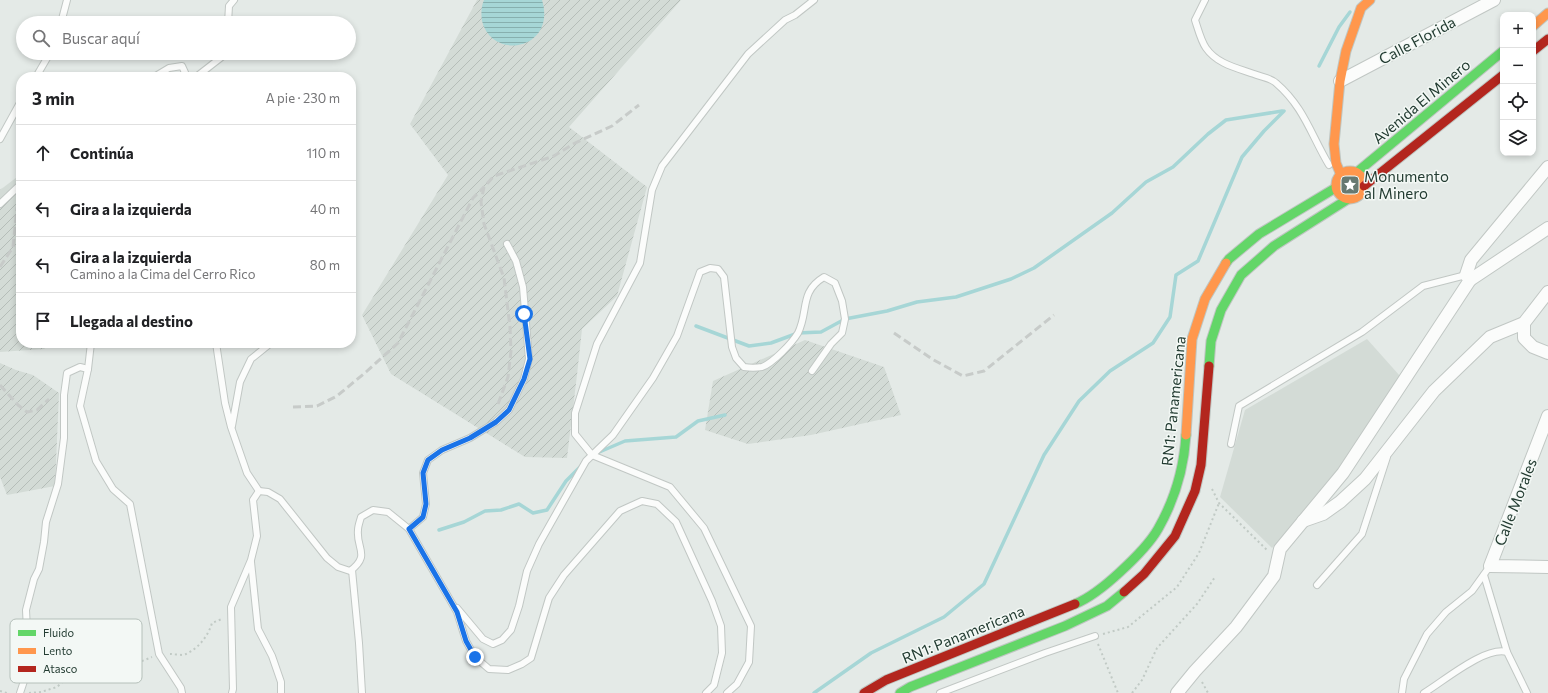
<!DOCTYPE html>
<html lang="es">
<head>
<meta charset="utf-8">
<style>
  body { margin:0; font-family:Commissioner,sans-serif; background:#f6f6f6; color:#202124 }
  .controls { position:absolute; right:12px; top:12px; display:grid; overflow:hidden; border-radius:8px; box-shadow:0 2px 6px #0003 }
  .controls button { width:36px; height:36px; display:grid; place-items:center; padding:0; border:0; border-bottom:1px solid #e0e0e0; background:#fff; color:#202124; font:20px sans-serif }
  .stop { position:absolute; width:12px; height:12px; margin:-9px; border:3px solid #1a73e8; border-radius:50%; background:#fff }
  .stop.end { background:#1a73e8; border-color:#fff; box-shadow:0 1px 4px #0008 }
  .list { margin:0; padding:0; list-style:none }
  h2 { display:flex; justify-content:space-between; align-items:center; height:52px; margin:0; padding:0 16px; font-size:17px }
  h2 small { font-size:13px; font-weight:400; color:#757577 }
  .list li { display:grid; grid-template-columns:26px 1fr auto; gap:12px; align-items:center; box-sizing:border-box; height:56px; padding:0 16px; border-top:1px solid #e0e0e0 }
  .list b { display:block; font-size:15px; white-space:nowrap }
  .list p { margin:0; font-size:13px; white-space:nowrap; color:#757577 }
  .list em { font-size:13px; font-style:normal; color:#757577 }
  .icon { flex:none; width:22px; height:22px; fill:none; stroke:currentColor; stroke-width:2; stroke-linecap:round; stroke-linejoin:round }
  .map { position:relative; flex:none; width:1548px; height:693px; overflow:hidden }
  .search { position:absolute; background:#fff; box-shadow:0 2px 6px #0003; left:16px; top:16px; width:340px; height:44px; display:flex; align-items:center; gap:10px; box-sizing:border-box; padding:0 14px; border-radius:22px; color:#757577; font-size:15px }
  .panel { position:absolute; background:#fff; box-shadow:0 2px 6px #0003; left:16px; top:72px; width:340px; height:276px; border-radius:16px }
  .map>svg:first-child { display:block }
  .built { fill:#d3dbd6 }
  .industrial { fill:url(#industrial-furrows) }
  .green { fill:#cee2d2 }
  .water { fill:url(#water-rules) }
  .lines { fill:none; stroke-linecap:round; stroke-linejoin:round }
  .stream { stroke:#a6d6d6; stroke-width:3.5 }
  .lane-casing { stroke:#c1c7c4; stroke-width:8 }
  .street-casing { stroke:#c1c7c4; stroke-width:14 }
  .fast-casing { stroke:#bfc6c2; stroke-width:11 }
  .slow-casing { stroke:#bfc6c2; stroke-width:11 }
  .jam-casing { stroke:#bfc6c2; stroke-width:11 }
  .path { stroke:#c1cac5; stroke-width:2; stroke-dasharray:2 3; stroke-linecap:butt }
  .lane { stroke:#fbfcfb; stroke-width:6 }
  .street { stroke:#fbfcfb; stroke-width:12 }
  .fast { stroke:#63d668; stroke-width:9 }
  .slow { stroke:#ff974d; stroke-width:9 }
  .jam { stroke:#b3261e; stroke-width:9 }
  .rail { stroke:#c7cbc9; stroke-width:3; stroke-dasharray:8 4; stroke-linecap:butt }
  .route { stroke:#1a73e8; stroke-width:5 }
  .labels { text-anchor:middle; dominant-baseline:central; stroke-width:3; stroke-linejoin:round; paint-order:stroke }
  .street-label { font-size:15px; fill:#233c32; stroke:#f3f8f5 }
  .poi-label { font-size:15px; fill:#233c32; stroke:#f3f8f5; text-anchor:start }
  .key { fill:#f3f8f5; stroke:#b5c0ba; stroke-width:1 }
  .key-label { font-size:11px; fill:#233c32 }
</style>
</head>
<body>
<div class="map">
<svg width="1548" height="693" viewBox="0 0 1548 693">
  <defs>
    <pattern id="industrial-furrows" width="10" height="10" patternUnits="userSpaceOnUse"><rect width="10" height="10" fill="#d3dbd6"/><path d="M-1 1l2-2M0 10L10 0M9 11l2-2" fill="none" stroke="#b5bdb8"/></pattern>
    <pattern id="water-rules" width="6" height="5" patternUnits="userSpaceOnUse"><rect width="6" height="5" fill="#a6d6d6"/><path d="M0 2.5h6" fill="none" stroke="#87afae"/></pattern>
  </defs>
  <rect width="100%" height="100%" fill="#e4eae7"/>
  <polygon class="built" points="1367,339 1400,376 1361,441 1321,494 1272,548 1220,497 1245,410"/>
  <g class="industrial">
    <polygon points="477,0 681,0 569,127 647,187 617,296 582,329 577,375 567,458 525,457 391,374 362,315 448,175 410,124"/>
    <polygon points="21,174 21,343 52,343 44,349 0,352 0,190"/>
    <polygon points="805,340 884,367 901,415 811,435 748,444 705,430 713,381"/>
    <polygon points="0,363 16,370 33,375 59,393 55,486 7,495 0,477"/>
  </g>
  <polygon class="green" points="1342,178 1358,178 1359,191 1350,196"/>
  <path class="water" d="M484 0H542C557 49 492 62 482 21 481 14 481 7 484 0Z"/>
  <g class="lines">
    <g class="stream">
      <polyline points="1319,66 1339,27 1350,12"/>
      <polyline points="696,326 749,346 771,343 798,333 821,332 845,319 887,311 917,302 956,297 1011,279 1034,268 1112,213 1146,182 1173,167 1208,134 1226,120 1282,111"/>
      <polyline points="597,453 625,441 676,437 698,421 725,415"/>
      <polyline points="439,530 464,522 485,511 501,510 519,504 533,513 547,510 566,481 581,466"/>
      <polyline points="814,693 871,653 944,617 984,584 1044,455 1079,401 1110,371 1153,343 1170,317 1176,275 1198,261 1242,157 1264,131 1284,111"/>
    </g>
    <defs>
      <g id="lane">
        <path d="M1205 0 1195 20C1198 29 1201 41 1206 48 1217 64 1237 68 1254 74 1261 77 1271 78 1276 83 1304 107 1311 135 1329 165"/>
        <polyline points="61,23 67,0"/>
        <polyline points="228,23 229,6 234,0"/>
        <polyline points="36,77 50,53"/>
        <polyline points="154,77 169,68 182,66 187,77"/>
        <polyline points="196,77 223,56 224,53"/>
        <polyline points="0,139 21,101"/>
        <polyline points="0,204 21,184"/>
        <polyline points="91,343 88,369 80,406 96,461 113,489 130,504 159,654 181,688 182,693"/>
        <polyline points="216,343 225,403 231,427 247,473 259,491"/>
        <polyline points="232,426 240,382 251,359 271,343"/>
        <polyline points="1231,444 1239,406 1362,332 1423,286 1466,275"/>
        <polyline points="409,529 423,517 426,504 423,473 428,460 442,450 470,438 496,422 509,410 524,379 529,359 523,287 516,261 507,244"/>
        <polyline points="251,562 258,629 272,656 281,682 281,693"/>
        <polyline points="352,570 359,643 362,693"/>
        <polyline points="1484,575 1507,652"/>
        <polyline points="1317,585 1362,534 1387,457"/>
        <path d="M457 608 483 639 493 644 502 640 511 630 519 606 527 571 539 544 586 461 613 435 653 378 677 336 700 272 710 268 718 269 724 277 732 347 736 358 744 367C750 368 756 368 762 367 773 363 792 343 798 333 809 311 799 292 824 277L835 283 842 301 845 319 842 333 831 344 812 371"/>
        <polyline points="20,693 25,678 28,649 26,610 34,579 39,569 44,542 46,522 58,484 64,438 64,395 67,373 80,367 88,369"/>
        <path d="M232 693 233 689 231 607 251 560 257 536 253 500 259 491 268 492 280 499 327 558 338 567 350 571C371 555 356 549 358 530 358 526 360 521 361 517L373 510 388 512 409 529 457 612 466 641 475 657 489 669 508 670 522 664 531 658 549 598 564 575 620 511 642 501 657 504 676 522 712 601 721 626 722 653 714 685 706 693"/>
        <polyline points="727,693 737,684 749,662 751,626 704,528 670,487 592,455 575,434 575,413 597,344 640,263 652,190 662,166 748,54 785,20 795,15 814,0"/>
        <polyline points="940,693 1045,653 1095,636"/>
        <polyline points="1402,693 1404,679 1427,634 1446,612 1472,591 1490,566"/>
        <path d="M1424 693C1444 681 1485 646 1507 652L1527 693"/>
      </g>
      <g id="street">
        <polyline points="1340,81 1494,0"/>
        <polyline points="1470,280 1548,228"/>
        <polyline points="1524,323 1524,338 1533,347 1548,353"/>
        <polyline points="1548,416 1490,566 1548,567"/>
        <polyline points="1303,521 1323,514 1340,502 1365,479 1434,391 1490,337 1524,323 1548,292"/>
        <polyline points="1177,693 1195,671 1236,627 1274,576 1280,549 1343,473 1470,280 1466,275 1471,260 1548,167"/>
      </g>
      <g id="fast">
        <polyline points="1356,173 1503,51"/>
        <polyline points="1226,263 1229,259 1259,234 1337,187"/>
        <polyline points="1209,366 1211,341 1221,310 1241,275 1274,246 1348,199"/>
        <path d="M1075 604C1092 597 1106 585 1120 572 1132 561 1150 543 1158 529 1174 501 1184 467 1186 435"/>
        <polyline points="900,693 910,687 1065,626 1107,606 1124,592"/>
      </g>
      <g id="slow">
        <polyline points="1533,26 1548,13"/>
        <circle cx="1350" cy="185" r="14"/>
        <polyline points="1341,175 1336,163 1334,144 1340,81 1346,51 1361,8 1370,0"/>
        <polyline points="1186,435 1192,339 1205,299 1226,263"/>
      </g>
      <g id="jam">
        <polyline points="1533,51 1548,39"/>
        <polyline points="1364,186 1503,75"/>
        <polyline points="1124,592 1144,574 1175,536 1195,491 1201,465 1209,366"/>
        <polyline points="864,693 886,680 1075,604"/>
      </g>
    </defs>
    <use href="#lane" class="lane-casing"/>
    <use href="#street" class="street-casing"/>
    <use href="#fast" class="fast-casing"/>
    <use href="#slow" class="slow-casing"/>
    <use href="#jam" class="jam-casing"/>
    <g class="path">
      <polyline points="1212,489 1219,503 1268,551"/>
      <polyline points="1103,634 1128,627 1177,587 1199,553 1219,503"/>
      <polyline points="1098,644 1118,693"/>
      <path d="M170 654C175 654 182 656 186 654 199 648 208 636 212 623L222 619"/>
      <polyline points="1202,682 1208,693"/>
      <polyline points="0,691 7,693"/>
      <polyline points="29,693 41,692 57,687 69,676 79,670 94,671 109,677 119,675 137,663 152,657"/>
      <polyline points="1132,693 1142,680 1157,648 1197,604 1215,577"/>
    </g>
    <use href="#lane" class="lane"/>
    <use href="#street" class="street"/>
    <use href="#fast" class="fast"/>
    <use href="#slow" class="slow"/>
    <use href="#jam" class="jam"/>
    <g class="rail">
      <polyline points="0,267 13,247 17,208 21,199"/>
      <polyline points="894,333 932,359 963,376 984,371 1054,315"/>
      <polyline points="0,385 18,405 27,412 37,410 49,399"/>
      <polyline points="498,404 508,377 511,351 510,327 504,278 484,224 481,202 484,187 494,176 554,156 573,144 612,126 639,105"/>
      <polyline points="293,407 317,406 337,396 366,372 398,343 473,198 484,187"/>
    </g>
  </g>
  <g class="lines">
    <polyline class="route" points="475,657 466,641 457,612 409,529 423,517 426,504 423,473 428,460 442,450 470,438 496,422 509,410 524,379 530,359 524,314"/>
  </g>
  <defs>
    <symbol id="sight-square" viewBox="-11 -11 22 22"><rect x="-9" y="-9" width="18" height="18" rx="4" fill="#677971" stroke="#f3f8f5"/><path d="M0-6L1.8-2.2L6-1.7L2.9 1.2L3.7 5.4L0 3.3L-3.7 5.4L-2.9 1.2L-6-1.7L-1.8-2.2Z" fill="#fff"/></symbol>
  </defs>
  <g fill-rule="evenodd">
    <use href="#sight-square" x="1339" y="174" width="22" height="22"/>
  </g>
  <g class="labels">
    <g class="street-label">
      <text transform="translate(1417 40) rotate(-28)">Calle Florida</text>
      <text transform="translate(1421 101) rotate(-40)">Avenida El Minero</text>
      <text transform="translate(1173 401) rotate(-84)">RN1: Panamericana</text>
      <text transform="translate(1515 502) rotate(-69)">Calle Morales</text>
      <text transform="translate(963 634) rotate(-22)">RN1: Panamericana</text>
    </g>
    <g class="poi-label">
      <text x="1364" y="176">Monumento<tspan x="1364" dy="17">al Minero</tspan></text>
    </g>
  </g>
  <rect x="10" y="619" width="132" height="64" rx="6" class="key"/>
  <rect x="18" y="630" width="18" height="6" fill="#63d668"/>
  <rect x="18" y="648" width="18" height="6" fill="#ff974d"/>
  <rect x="18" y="666" width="18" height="6" fill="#b3261e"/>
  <g class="key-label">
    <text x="43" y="637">Fluido</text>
    <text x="43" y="655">Lento</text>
    <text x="43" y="673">Atasco</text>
  </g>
</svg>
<div class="controls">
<button>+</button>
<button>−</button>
<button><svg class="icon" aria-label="locate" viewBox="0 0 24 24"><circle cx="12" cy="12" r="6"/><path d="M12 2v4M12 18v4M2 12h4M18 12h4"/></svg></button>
<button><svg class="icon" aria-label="layers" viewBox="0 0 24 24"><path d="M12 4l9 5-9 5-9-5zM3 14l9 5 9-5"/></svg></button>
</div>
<div class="stop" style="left:524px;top:314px"></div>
<div class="stop end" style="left:475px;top:657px"></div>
<div class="search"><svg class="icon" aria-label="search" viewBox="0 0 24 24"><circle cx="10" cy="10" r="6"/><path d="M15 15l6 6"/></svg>Buscar aquí</div>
<section class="panel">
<h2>3 min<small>A pie · 230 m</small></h2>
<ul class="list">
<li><svg class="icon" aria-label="ahead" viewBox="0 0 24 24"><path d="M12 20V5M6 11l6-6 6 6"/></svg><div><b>Continúa</b></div><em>110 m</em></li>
<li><svg class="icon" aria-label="left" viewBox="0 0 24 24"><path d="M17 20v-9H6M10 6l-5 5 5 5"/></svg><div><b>Gira a la izquierda</b></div><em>40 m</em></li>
<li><svg class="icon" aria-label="left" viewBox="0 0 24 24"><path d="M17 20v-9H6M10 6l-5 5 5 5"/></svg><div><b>Gira a la izquierda</b><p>Camino a la Cima del Cerro Rico</p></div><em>80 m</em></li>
<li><svg class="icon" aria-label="arrive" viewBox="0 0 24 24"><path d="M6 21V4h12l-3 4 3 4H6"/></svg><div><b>Llegada al destino</b></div></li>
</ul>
</section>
</div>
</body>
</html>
